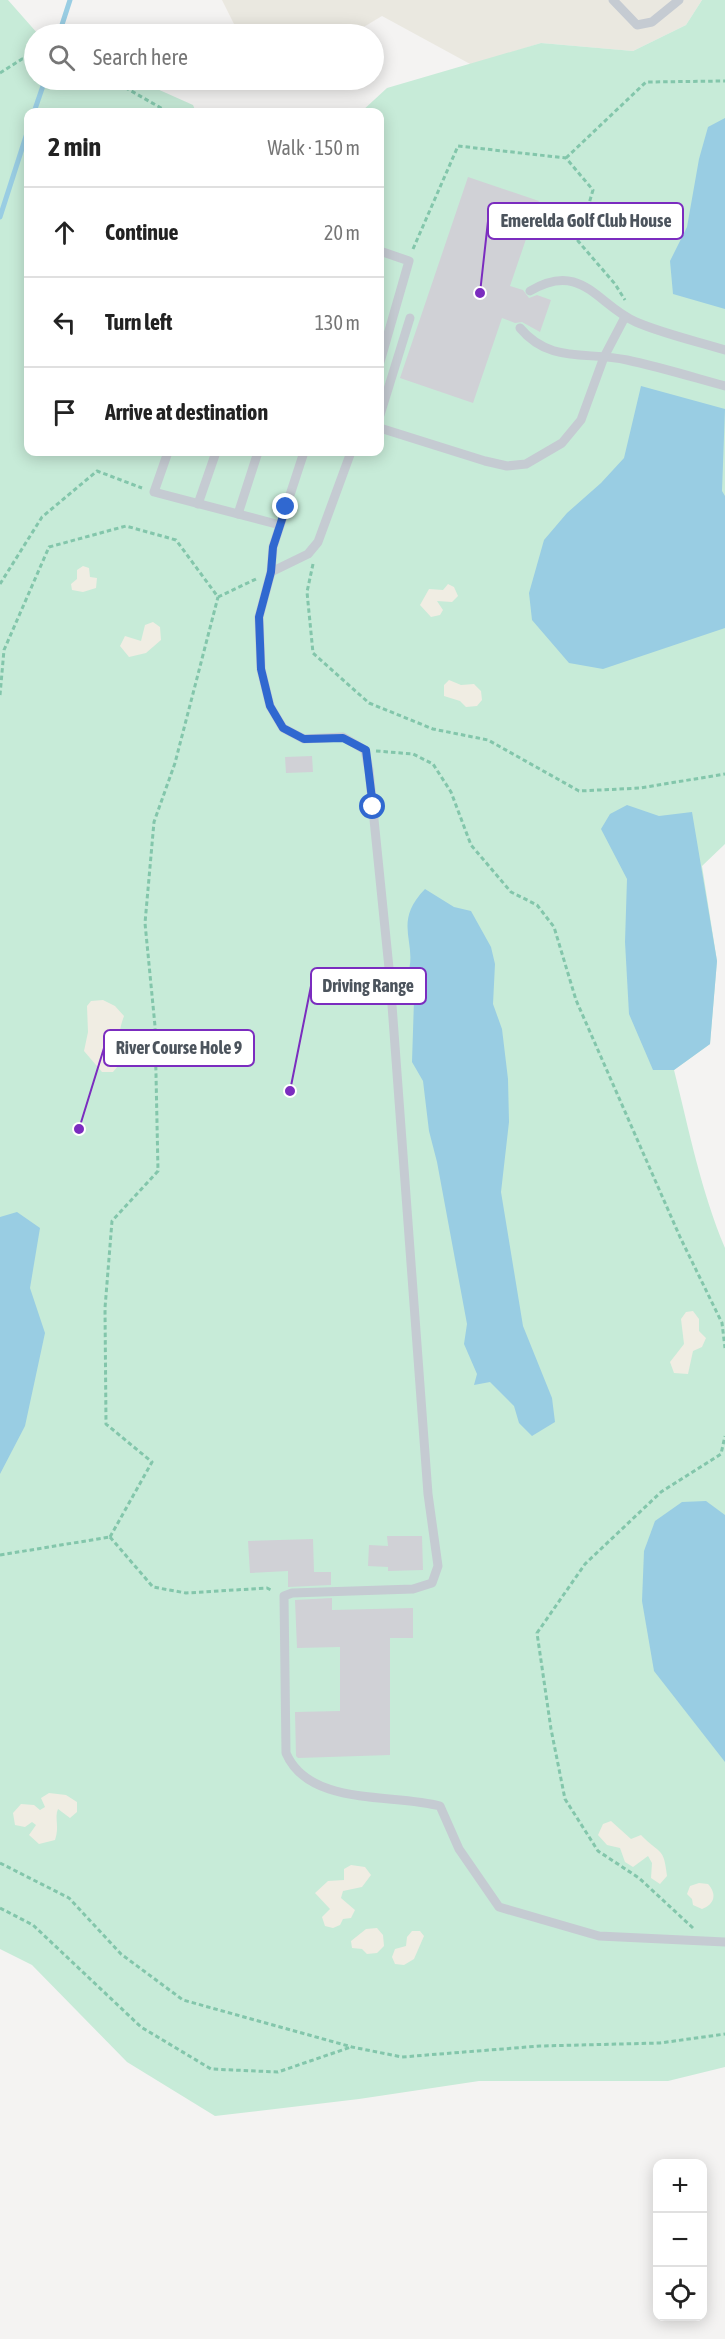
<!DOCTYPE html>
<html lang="en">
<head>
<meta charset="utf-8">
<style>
  body { margin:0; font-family:"Asap Condensed",sans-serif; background:#f2f2f2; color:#222 }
  .controls { position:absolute; right:18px; bottom:18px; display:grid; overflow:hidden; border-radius:12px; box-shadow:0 3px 15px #0003 }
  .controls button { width:54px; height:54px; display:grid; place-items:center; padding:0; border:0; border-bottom:2px solid #e0e0e0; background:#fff; color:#222; font:30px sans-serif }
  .stop { position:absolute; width:18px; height:18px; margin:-14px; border:4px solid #3068d0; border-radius:50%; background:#fff }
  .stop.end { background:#3068d0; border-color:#fff; box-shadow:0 2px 6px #0008 }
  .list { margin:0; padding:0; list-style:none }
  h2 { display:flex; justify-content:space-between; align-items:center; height:78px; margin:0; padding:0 24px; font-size:26px }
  h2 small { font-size:20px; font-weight:400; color:#767676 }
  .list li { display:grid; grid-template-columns:39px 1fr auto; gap:18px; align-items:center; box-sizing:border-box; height:90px; padding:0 24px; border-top:2px solid #e0e0e0 }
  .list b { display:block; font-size:22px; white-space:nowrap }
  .list em { font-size:20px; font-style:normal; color:#767676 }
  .icon { flex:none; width:33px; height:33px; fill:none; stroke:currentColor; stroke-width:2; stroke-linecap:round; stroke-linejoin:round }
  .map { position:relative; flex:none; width:725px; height:2339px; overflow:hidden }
  .search { position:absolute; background:#fff; box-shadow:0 3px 15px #0003; left:24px; top:24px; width:360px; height:66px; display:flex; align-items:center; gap:15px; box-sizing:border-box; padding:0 21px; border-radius:33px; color:#767676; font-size:22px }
  .panel { position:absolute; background:#fff; box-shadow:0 3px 15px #0003; left:24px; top:108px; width:360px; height:348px; border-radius:12px }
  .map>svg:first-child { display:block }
  .commercial { fill:#eae8e0 }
  .green { fill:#c7ebd8 }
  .sand { fill:#f0ede3 }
  .water { fill:#99cde3 }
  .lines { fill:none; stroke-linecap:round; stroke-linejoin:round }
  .stream { stroke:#99cde3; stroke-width:5 }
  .building { fill:#d0d1d6 }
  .path { stroke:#83c6ab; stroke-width:3; stroke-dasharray:4.5 3; stroke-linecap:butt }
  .lane { stroke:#c5cbd2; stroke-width:9 }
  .route { stroke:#3068d0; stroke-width:8 }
  .leader { fill:none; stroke:#7b2cbf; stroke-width:2 }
  .callout-dot { fill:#7b2cbf; stroke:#fff; stroke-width:2 }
  .callout { fill:#fff; stroke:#7b2cbf; stroke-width:2 }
  .callout-label { font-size:18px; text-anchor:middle; font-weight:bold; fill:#4c545d }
</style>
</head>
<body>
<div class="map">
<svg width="725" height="2339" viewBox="0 0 725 2339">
  <rect width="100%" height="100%" fill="#f4f3f2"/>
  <polygon class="commercial" points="222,0 702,0 686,25 633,51 541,43 472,65 382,16 352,34 317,34 234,24"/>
  <path class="green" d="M0 0H8L38 34H34V80H137L193 105 196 112H28V452H380V112H361L387 88 541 43 633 51 686 25 702 0H725V844L702 866 717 961 710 1044 674 1070C689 1130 701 1191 725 1248V2067L668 2081H479L359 2099 215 2116 127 2062 32 1965 0 1949Z"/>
  <g class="sand">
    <polygon points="83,566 89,568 90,577 97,578 96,588 83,592 72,590 71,584 77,579 77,570"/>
    <polygon points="448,584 454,587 458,596 452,602 437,601 443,610 440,615 431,617 420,605 429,589 443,590"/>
    <polygon points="153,622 160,627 161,640 146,653 129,657 120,646 125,636 141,641 145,625"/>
    <polygon points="449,680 461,685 474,684 481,691 482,700 477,706 466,707 460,701 444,696 444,685"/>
    <path d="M103 1000 115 1006 124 1016C122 1022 119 1030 120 1036 124 1055 126 1057 113 1072H102L84 1051 88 1032 87 1006 91 1001Z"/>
    <polygon points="693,1311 699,1319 699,1331 706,1338 702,1347 693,1351 688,1374 674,1373 670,1362 684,1344 681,1319 686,1312"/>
    <path d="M49 1793 66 1795 77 1802V1812L70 1818 58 1809C54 1818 60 1826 55 1840L39 1844 29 1835 36 1825 32 1822 25 1827 15 1825 13 1813 21 1804 34 1805 40 1810 45 1807 41 1798Z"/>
    <path d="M611 1821 631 1839 641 1835C659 1854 664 1846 667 1876L660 1884 651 1878 652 1863 648 1856 633 1867 625 1862 620 1848 607 1845 598 1835 603 1824Z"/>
    <polygon points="351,1865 365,1867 371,1875 362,1887 343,1891 341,1898 355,1910 351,1918 343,1919 340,1925 333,1928 325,1926 322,1917 330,1909 315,1893 328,1881 344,1880 344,1869"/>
    <path d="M699 1883 708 1884C717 1894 715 1904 702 1909L693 1905 692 1899 687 1894 690 1886Z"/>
    <polygon points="377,1928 383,1935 384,1946 377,1953 367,1954 362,1949 352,1948 351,1941 366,1929"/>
    <polygon points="412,1931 420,1931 424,1936 414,1959 404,1965 395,1964 392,1957 395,1949 406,1946 407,1937"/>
  </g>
  <g class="water">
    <polygon points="725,118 725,309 673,294 670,261 687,227 699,159 708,127"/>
    <polygon points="641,386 725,409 722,491 725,496 725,628 603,669 569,663 532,620 529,593 544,540 567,513 601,483 624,458"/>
    <polygon points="627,805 659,816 692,812 717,961 710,1044 674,1070 653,1070 629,1014 625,942 627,879 601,829 610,814"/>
    <path d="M425 889 454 907 471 911 491 947 495 964 493 1004 502 1029 508 1079 509 1122 501 1192 523 1326 552 1398 555 1422 532 1436 519 1423 514 1406 490 1382 474 1385 477 1374 464 1344 467 1324 437 1162 429 1131 423 1081 412 1062 414 1000 406 979C421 944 390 925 425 889Z"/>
    <polygon points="17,1212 40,1228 30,1288 45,1333 25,1426 0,1474 0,1217"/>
    <polygon points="706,1501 725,1515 725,1762 654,1671 642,1601 644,1551 655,1521 682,1502"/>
  </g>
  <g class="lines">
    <g class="stream">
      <polyline points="59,34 70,0"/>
      <polyline points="34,112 45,80"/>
      <polyline points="0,217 28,130"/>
    </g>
  </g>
  <g class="building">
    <polygon points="468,177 539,201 510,286 523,290 529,298 537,295 551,300 540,332 522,322 515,323 502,318 473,403 400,378"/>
    <polygon points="312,756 313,772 286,773 285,757"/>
    <polygon points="387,1536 422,1536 423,1570 388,1571 388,1567 368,1566 369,1545 388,1546"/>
    <polygon points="313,1539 314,1572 331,1572 331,1585 288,1587 288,1571 250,1573 248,1541"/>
    <polygon points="332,1598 332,1610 413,1608 413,1638 390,1638 390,1755 298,1758 296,1756 295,1712 340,1711 340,1647 297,1648 295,1600"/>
  </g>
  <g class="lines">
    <g class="path">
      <polyline points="0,73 22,59 34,60"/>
      <polyline points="112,80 168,112"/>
      <polyline points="566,158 646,82 725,81"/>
      <polyline points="413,249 458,146 566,158 593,190 578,241 615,284 625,300"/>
      <polyline points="313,564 307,592 313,653 369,703 433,729 488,740 579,791 640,788 725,774"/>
      <polyline points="0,584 42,517 97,471 142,488"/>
      <polyline points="218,597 256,579"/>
      <polyline points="0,695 4,650 49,547 126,526 176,540 218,597"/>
      <polyline points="376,751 413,754 433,764 451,792 471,845 511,892 537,905 554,927 576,1000 680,1237 722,1323 725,1348"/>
      <polyline points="110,1537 152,1462 106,1424 105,1308 112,1221 158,1171 155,1026 145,923 154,822 175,763 218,597"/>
      <polyline points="110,1537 153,1587 186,1593 267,1588 273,1591"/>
      <polyline points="0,1555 110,1537"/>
      <polyline points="0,1863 69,1898 121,1954 183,2000 352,2047 402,2057 540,2046 660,2043 725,2034"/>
      <polyline points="0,1908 33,1925 141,2027 211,2069 278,2072 351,2047"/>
      <polyline points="693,1928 639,1878 598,1851 565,1799 551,1729 537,1633 585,1564 661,1492 721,1454 725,1436"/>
    </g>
    <g class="lane">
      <polyline points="613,0 637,25 652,22 679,0"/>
      <polyline points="380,251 409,261 380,362"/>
      <path d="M530 291C582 260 597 305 636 322 664 334 696 341 725 350"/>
      <path d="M520 328C550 364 587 351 627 360 660 367 692 377 725 386"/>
      <polyline points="380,415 410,318"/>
      <polyline points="380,428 485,461 507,466 526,464 562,443 581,420 604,357 625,317"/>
      <polyline points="168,452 154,492 280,525"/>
      <path d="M304 452 273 547 271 572 259 617 261 669 270 706 283 728 304 739 343 737 365 750 369 770 390 978 428 1494 438 1566 432 1583 413 1589 292 1593 284 1596 286 1753C309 1807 393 1793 440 1806L459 1849 499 1907 599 1936 725 1942"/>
      <polyline points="198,504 216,452"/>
      <polyline points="238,514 258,452"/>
      <polyline points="271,572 308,554 318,542 351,452"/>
    </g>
  </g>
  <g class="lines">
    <polyline class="route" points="286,507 273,547 271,572 259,617 261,669 270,706 283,728 304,739 343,738 366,750 373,807"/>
  </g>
  <path class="leader" d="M480 293L488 221M290 1091L311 986M79 1129L104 1048"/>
  <g class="callout-dot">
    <circle cx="480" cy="293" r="6"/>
    <circle cx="290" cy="1091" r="6"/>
    <circle cx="79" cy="1129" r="6"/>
  </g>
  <g class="callout">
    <rect x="488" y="203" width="195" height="36" rx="6"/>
    <rect x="311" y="968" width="115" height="36" rx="6"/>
    <rect x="104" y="1030" width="150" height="36" rx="6"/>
  </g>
  <g class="callout-label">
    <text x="586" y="227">Emerelda Golf Club House</text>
    <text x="368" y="992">Driving Range</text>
    <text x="179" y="1054">River Course Hole 9</text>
  </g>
</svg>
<div class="controls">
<button>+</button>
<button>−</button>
<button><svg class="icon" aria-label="locate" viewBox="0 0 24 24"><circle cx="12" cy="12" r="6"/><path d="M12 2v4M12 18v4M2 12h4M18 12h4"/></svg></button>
</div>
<div class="stop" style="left:373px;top:807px"></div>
<div class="stop end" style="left:286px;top:507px"></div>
<div class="search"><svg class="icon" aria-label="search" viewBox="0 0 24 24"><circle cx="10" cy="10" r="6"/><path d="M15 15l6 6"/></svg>Search here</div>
<section class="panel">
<h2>2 min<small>Walk · 150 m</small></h2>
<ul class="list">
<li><svg class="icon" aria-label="ahead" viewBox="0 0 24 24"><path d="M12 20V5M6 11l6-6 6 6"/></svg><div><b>Continue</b></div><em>20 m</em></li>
<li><svg class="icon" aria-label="left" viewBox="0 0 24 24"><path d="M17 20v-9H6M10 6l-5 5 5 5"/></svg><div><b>Turn left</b></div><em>130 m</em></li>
<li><svg class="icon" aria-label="arrive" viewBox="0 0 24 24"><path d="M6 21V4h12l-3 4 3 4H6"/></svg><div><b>Arrive at destination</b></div></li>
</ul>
</section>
</div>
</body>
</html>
